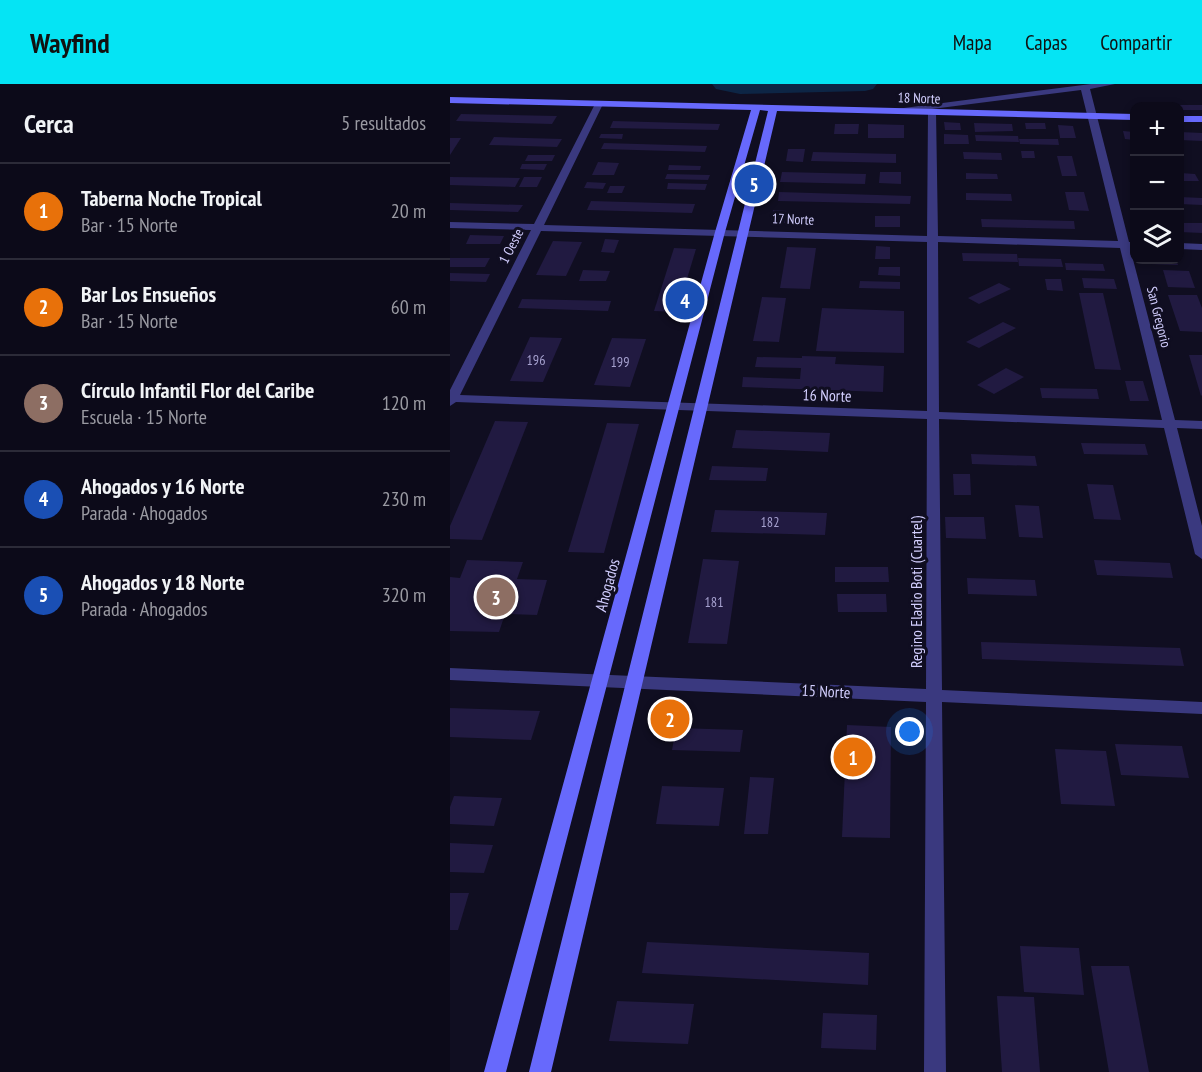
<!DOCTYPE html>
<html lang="es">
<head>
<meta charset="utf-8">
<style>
  body { margin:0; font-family:"PT Sans Narrow",sans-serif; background:#151322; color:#f1f3f6 }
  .controls { position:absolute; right:18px; top:18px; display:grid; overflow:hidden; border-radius:12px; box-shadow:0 3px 9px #0003 }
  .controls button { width:54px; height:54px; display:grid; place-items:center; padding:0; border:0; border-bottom:2px solid #2c2b38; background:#0c0a19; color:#f1f3f6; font:30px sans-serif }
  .you { position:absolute; left:460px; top:648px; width:21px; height:21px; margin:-15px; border:4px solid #fff; border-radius:50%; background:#1a73e8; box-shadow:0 0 0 9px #1a73e833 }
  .badge { display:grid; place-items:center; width:39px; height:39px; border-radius:50%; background:#05e4f4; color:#fff; font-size:20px; font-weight:700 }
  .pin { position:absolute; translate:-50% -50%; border:3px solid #fff; box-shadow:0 2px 6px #0006 }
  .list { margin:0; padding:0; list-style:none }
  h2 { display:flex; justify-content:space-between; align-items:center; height:78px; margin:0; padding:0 24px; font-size:26px }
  h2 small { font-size:20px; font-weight:400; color:#9a9aa2 }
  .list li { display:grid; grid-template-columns:39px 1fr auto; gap:18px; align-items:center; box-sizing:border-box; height:96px; padding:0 24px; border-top:2px solid #2c2b38 }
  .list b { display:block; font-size:22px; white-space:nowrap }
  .list p { margin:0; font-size:20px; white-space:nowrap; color:#9a9aa2 }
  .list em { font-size:20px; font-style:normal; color:#9a9aa2 }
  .icon { flex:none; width:33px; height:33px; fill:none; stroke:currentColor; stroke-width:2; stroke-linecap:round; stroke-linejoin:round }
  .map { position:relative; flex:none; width:752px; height:988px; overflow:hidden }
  header { display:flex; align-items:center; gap:36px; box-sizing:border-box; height:84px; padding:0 30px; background:#05e4f4; color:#111 }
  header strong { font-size:28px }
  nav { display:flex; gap:33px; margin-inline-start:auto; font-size:21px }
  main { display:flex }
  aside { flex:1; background:#0c0a19 }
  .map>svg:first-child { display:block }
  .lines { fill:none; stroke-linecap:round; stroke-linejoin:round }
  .river { fill:#0d2545; fill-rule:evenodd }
  .building { fill:#211a41 }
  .minor { fill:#3a397f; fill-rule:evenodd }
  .secondary { fill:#6769fc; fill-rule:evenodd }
  .labels { text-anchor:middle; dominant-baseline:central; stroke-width:6; stroke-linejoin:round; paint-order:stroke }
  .far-street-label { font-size:14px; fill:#d2cefe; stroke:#100e21 }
  .number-label { font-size:14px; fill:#a6a1cf }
  .street-label { font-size:16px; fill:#d2cefe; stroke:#100e21 }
</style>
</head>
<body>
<header>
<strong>Wayfind</strong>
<nav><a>Mapa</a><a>Capas</a><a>Compartir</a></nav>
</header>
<main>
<aside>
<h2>Cerca<small>5 resultados</small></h2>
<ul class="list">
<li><span class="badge" style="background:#e8710a">1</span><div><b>Taberna Noche Tropical</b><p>Bar · 15 Norte</p></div><em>20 m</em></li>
<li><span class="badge" style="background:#e8710a">2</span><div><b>Bar Los Ensueños</b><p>Bar · 15 Norte</p></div><em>60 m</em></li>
<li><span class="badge" style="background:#8d6e63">3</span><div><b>Círculo Infantil Flor del Caribe</b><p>Escuela · 15 Norte</p></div><em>120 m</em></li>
<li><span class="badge" style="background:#1a4fb4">4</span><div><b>Ahogados y 16 Norte</b><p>Parada · Ahogados</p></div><em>230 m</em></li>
<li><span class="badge" style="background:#1a4fb4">5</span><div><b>Ahogados y 18 Norte</b><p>Parada · Ahogados</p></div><em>320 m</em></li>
</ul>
</aside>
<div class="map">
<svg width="752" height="988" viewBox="0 0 752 988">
  <rect width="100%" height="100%" fill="#100e21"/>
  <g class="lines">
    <polygon class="river" points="262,0 427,0 423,5 415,7 290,10 266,5"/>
  </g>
  <g class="building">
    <rect x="730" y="21" width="22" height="5"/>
    <polygon points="11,30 107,32 102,40 6,37"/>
    <polygon points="163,37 270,40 268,46 160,44"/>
    <polygon points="494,38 510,39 511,46 495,46"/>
    <polygon points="524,39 562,40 563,47 525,48"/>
    <polygon points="575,39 595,39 596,45 576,45"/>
    <polygon points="385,40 409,40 408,50 384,50"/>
    <polygon points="418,40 454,41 454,54 418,54"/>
    <polygon points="608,41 623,42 626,54 610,54"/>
    <polygon points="673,47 684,48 684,56 675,55"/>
    <polygon points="730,48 752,49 752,57 730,56"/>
    <polygon points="151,50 173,50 172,55 149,54"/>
    <polygon points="494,50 518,51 519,60 494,60"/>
    <polygon points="525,51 568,52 569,58 526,57"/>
    <polygon points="44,53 112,55 107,63 39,61"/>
    <polygon points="0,54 11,54 0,71"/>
    <polygon points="569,55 608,55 609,61 570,60"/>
    <polygon points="154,59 257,62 255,68 151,65"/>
    <polygon points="338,65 355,65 353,78 336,77"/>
    <polygon points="571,67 584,67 585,74 572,74"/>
    <polygon points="363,68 446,70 446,79 361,77"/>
    <polygon points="513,68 551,69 552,76 514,75"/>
    <polygon points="78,71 105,71 102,77 75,77"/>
    <polygon points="607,72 622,72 627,92 612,92"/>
    <polygon points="148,78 169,79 164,91 142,91"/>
    <polygon points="72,80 97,80 94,86 70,85"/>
    <polygon points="219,81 251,82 250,86 218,86"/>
    <polygon points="332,88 416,90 415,100 330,98"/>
    <polygon points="430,88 451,88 451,100 429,99"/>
    <polygon points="516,89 547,90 548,95 516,95"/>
    <polygon points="730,89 745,90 749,97 730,97"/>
    <polygon points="217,90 260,91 258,96 215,95"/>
    <polygon points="0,93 70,94 65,103 0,101"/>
    <polygon points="74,93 92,93 87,103 69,103"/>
    <polygon points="137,98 156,99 153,105 134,104"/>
    <polygon points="218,99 257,100 255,106 217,105"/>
    <polygon points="160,102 175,102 172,109 157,109"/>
    <polygon points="329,108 461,112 460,120 328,117"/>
    <polygon points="615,108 634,108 639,127 619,126"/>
    <polygon points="516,109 561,110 562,117 516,116"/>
    <polygon points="730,113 752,114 752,121 730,120"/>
    <polygon points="141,117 245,120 242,129 137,126"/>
    <polygon points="0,119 73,121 68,128 0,126"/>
    <polygon points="323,126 338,127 336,139 321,139"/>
    <rect x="425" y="132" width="25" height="11"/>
    <polygon points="531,135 624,137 625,145 532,143"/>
    <polygon points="730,139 752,139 752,149 730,148"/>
    <polygon points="20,151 54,152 50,160 16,160"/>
    <polygon points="155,155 169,156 164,169 151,168"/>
    <polygon points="103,157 132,158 116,192 86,191"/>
    <polygon points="426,162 440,163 440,175 425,175"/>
    <polygon points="337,163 366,164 360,205 330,204"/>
    <polygon points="224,164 246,165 227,228 204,227"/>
    <polygon points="512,169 567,170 568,178 513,177"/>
    <polygon points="0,174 40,174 35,183 0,183"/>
    <polygon points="568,174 611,175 613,183 569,182"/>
    <polygon points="700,176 726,176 728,181 701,180"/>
    <polygon points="615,179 653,180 655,187 616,186"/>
    <polygon points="429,183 450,183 450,192 428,191"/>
    <polygon points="133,186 160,187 156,197 129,197"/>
    <polygon points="713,186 739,187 745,204 718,203"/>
    <polygon points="0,189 40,190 36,198 0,197"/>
    <polygon points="632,194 664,195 667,205 634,204"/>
    <polygon points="595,195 611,195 613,207 597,206"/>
    <polygon points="410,197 450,198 450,205 409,204"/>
    <polygon points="549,199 561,205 529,220 518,214"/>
    <polygon points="629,209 653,209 671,286 645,285"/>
    <polygon points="718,211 747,211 752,224 752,248 730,247"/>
    <polygon points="312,213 336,214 329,258 303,257"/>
    <polygon points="72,215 161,217 158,227 68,224"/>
    <polygon points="372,224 454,227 454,269 366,267"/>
    <polygon points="553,238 566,244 529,264 516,258"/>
    <polygon points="80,253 112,254 93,298 60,297"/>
    <polygon points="162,254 196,255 180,303 144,301"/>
    <polygon points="739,271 752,271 752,311 751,312"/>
    <polygon points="352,272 386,273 385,280 434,282 433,308 292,303 293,293 350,295 351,284 305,283 307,273 352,274"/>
    <polygon points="556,284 574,293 544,310 527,301"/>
    <polygon points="675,297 693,297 699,317 680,317"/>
    <polygon points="590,304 647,305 649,315 592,314"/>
    <polygon points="45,337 78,338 32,456 0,455 0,442"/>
    <polygon points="157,339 189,340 154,469 118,468"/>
    <polygon points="286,346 380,349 378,368 282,364"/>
    <polygon points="631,359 695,360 698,371 634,370"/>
    <polygon points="521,370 585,372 587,382 522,380"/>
    <polygon points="262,382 318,384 316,397 259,396"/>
    <polygon points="503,390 520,390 521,411 504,411"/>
    <polygon points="637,400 663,401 671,436 644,435"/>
    <polygon points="565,421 589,422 593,454 569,453"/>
    <polygon points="265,426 377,429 375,451 261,448"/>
    <polygon points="495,433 534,433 536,455 496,454"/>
    <polygon points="253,475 289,477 277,560 238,559"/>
    <polygon points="17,476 73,478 67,495 97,496 87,531 55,530 49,548 0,547 0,493 10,494"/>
    <polygon points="644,476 720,479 723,494 647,491"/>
    <polygon points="385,483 438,483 439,498 385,498"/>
    <polygon points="517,494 585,496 587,512 518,510"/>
    <polygon points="387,510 436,510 437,528 388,528"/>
    <polygon points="531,558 730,564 734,582 532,575"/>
    <polygon points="0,624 90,627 81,656 0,653"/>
    <polygon points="397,641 441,643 440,754 392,753"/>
    <polygon points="226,644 293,646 290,668 222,666"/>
    <polygon points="665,660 732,662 739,694 671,691"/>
    <polygon points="605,665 656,667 665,722 611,720"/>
    <polygon points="300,693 324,694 318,750 294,750"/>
    <polygon points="212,702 274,704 269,742 206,740"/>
    <polygon points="4,712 52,714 44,742 0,740 0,723"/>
    <polygon points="0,759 43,761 34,789 0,788"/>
    <polygon points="0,809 19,809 8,846 0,846"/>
    <polygon points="197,858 419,869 418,901 192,889"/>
    <polygon points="570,862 629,864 634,911 574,908"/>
    <polygon points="641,882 679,882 699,988 659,988"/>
    <polygon points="547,912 584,913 590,988 552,988"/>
    <polygon points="167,917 244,920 238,960 159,957"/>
    <polygon points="373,929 427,931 426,966 371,964"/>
  </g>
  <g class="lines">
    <g class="minor">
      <path d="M641 0H665L640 5 679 158H684V164H680L725 336 752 337V345L727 344 752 442V475L745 470 714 344 489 335 492 606 752 618V630L492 618 496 988H474L476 618 0 596V584L476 605 477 335 6 318 0 322V306L81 146 0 144V138L84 140 145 20 149 17 153 20 94 141 477 152 478 28 482 25 449 30 446 29V25ZM631 6 668 157 488 152 486 28 482 25ZM91 147 477 158V327L10 311ZM488 158 670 164 712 336 489 328Z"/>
      <polygon points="730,159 752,160 752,166 730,165"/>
    </g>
    <g class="secondary">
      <polygon points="0,13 684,30 684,36 327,27 101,988 79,988 318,27 310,26 275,148 56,988 34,988 265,148 301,26 0,19"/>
      <rect x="730" y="32" width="22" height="6"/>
    </g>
  </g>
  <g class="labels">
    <g class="far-street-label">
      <text transform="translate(469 14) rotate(2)">18 Norte</text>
      <text transform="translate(343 135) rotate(2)">17 Norte</text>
      <text transform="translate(61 162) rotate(-63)">1 Oeste</text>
      <text transform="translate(709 233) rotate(76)">San Gregorio</text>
    </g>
    <g class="number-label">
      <text x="86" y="276">196</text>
      <text x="170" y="278">199</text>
      <text x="320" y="438">182</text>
      <text x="264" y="518">181</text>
    </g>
    <g class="street-label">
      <text transform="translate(377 311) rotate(2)">16 Norte</text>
      <text transform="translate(157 501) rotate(-75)">Ahogados</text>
      <text transform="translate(466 508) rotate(-90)">Regino Eladio Boti (Cuartel)</text>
      <text transform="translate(376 607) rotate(3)">15 Norte</text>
    </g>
  </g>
</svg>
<div class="controls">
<button>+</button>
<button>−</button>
<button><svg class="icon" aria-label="layers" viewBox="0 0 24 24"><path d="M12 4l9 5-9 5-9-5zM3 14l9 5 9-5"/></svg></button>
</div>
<div class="you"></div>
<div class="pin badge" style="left:403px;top:673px;background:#e8710a">1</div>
<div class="pin badge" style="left:220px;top:635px;background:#e8710a">2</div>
<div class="pin badge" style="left:46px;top:513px;background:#8d6e63">3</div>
<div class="pin badge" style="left:235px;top:216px;background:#1a4fb4">4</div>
<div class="pin badge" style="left:304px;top:100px;background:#1a4fb4">5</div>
</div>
</main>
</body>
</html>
